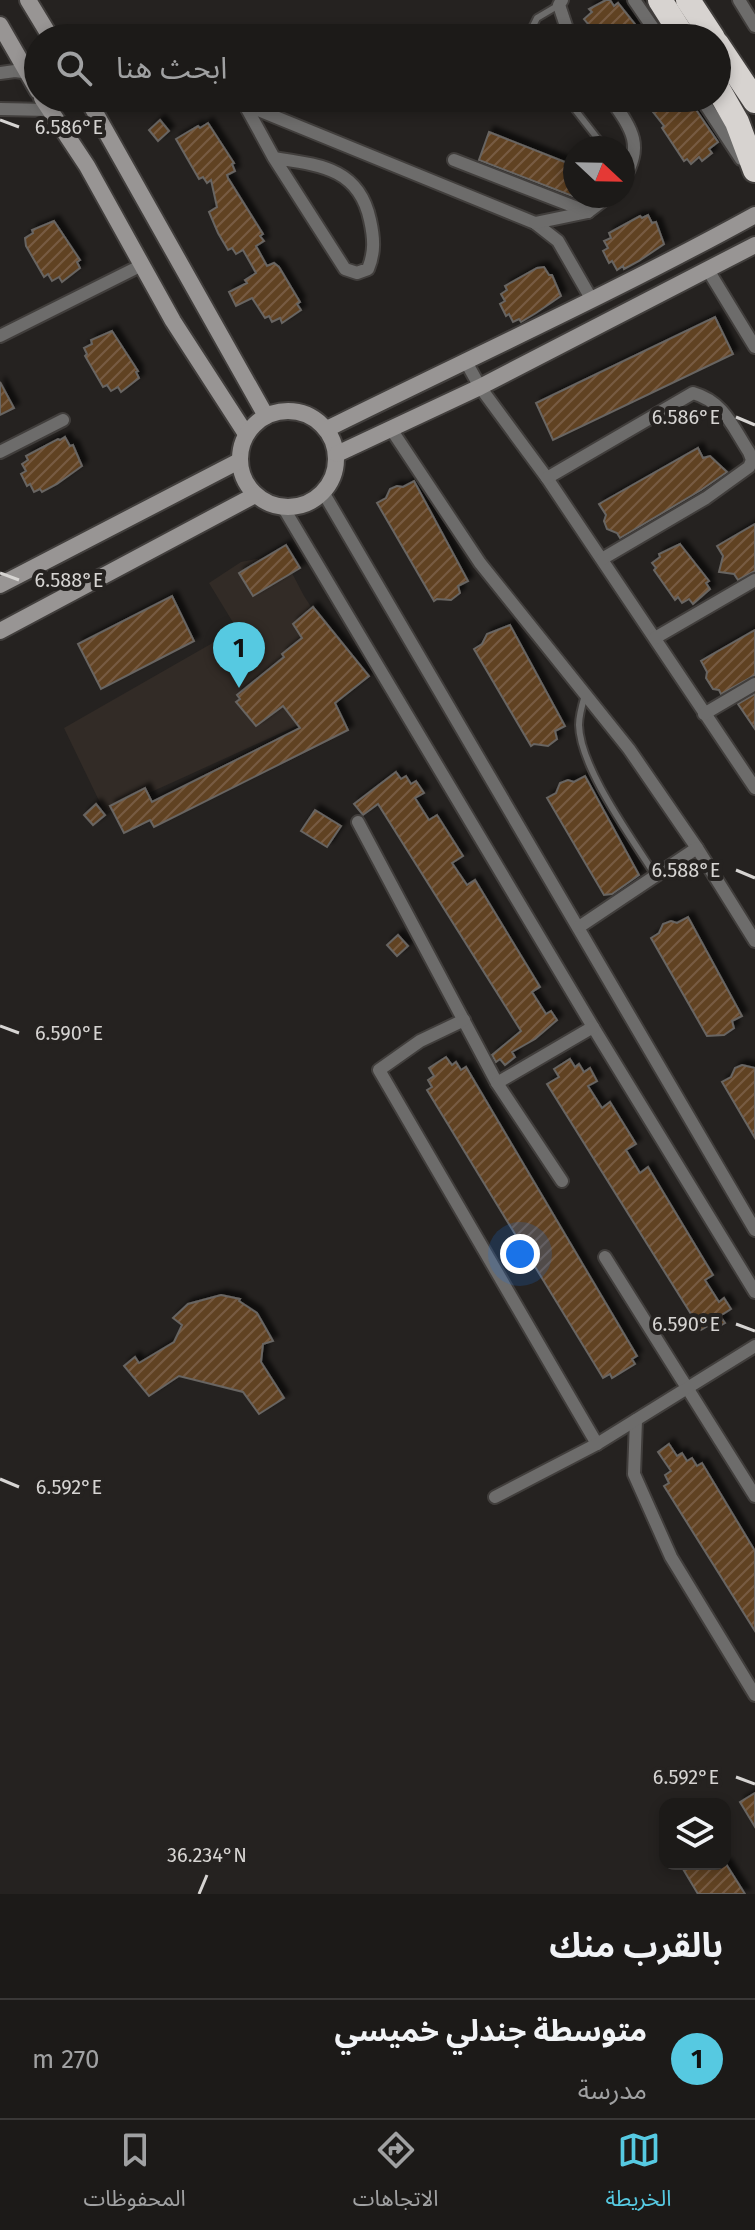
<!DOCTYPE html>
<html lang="ar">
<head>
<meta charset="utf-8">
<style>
  body { margin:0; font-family:"Fira Sans","Noto Sans Arabic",sans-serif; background:#252321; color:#f1f3f6; direction:rtl }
  .controls { position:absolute; right:24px; bottom:24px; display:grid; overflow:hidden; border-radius:16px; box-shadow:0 4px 12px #0003 }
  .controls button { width:72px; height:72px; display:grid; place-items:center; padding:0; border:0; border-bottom:2px solid #3a3837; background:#1c1a18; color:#f1f3f6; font:40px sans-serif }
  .compass { position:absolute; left:563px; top:136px; width:72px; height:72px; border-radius:50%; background:#1c1a18; box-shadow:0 4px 12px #0003; rotate:112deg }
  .you { position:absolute; left:520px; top:1254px; width:28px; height:28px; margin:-20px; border:6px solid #fff; border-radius:50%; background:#1a73e8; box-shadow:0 0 0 12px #1a73e833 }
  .badge { display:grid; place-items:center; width:52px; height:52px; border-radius:50%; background:#56c9e1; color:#111; font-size:26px; font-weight:700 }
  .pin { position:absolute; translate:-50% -66px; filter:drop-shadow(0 2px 4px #0008) }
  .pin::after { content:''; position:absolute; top:42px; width:28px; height:24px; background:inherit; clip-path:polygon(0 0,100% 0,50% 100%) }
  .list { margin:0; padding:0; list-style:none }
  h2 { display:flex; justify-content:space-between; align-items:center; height:104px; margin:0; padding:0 32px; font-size:34px }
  h2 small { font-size:26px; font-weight:400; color:#a0a1a2 }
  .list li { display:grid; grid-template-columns:52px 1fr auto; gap:24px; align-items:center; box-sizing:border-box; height:120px; padding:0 32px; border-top:2px solid #3a3837 }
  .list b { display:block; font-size:30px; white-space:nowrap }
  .list p { margin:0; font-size:26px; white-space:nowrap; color:#a0a1a2 }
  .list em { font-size:26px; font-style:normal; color:#a0a1a2 }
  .icon { flex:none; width:44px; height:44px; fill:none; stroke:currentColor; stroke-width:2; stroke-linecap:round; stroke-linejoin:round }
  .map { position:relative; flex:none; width:755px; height:1894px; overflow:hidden; direction:ltr }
  .search { position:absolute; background:#1c1a18; box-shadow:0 4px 12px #0003; left:24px; right:24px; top:24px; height:88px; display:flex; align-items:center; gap:20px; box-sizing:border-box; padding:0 28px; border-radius:44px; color:#a0a1a2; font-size:30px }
  .sheet { height:224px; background:#1c1a18 }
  nav { display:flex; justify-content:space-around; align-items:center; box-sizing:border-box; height:112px; border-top:2px solid #3a3837; background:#1c1a18; font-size:22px; color:#a0a1a2 }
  nav a { display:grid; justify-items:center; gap:4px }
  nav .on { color:#56c9e1 }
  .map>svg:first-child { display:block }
  .built { fill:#322b26 }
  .building { fill:url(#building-hatch); stroke:#686562; stroke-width:2; filter:url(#shadow) }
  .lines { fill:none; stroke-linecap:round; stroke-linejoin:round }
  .lane-casing { stroke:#413e3c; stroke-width:10 }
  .street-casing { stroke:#413e3c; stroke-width:16 }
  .secondary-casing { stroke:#413e3c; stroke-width:20 }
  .highway-casing { stroke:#413e3c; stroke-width:28 }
  .lane { stroke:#6d6c6b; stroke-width:6 }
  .street { stroke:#6d6c6b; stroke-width:12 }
  .secondary { stroke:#989594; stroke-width:16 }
  .highway { stroke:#d7d3d0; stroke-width:24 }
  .ticks { fill:none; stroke:#d6d4d2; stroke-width:3 }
  .ticks-label { font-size:20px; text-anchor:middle; fill:#d6d4d2; stroke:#252220; stroke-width:8; stroke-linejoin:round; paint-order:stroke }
</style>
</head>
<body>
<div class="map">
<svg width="755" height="1894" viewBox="0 0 755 1894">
  <defs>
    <pattern id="building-hatch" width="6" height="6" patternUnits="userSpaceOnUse" patternTransform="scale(2)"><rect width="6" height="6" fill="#614224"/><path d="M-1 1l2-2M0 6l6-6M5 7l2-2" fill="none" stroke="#775c43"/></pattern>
    <filter id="shadow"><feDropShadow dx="5" dy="-5" stdDeviation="2" flood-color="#0009"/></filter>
  </defs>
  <rect width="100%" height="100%" fill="#252220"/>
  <polygon class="built" points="282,554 304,596 351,668 336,708 105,813 64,728 237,629 209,583 241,562"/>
  <g class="building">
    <polygon points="606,0 610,0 614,6 618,3 646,38 603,38 599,33 593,38 585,27 588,24 584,19 592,12 589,9"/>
    <polygon points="642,98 688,98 718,142 709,149 712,153 702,161 699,157 691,164 687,159 684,161 662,128 664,126"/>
    <polygon points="160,120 169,131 158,141 149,130"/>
    <polygon points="208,123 234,163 232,164 235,171 227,175 228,178 263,234 260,236 264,241 256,246 267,266 274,263 279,267 300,302 297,304 301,310 282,323 280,318 272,322 269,316 265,318 252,298 236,306 229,292 247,283 245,280 256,273 243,250 236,254 232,248 228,250 218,233 209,212 217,207 211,180 207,183 203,177 199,179 176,139 198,126 200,128"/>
    <polygon points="489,132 575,166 575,197 479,160"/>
    <polygon points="648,215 652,223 656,222 664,244 639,261 624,269 623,266 617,270 612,261 609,263 603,251 608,248 604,241 611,238 609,233 640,216 642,218"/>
    <polygon points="54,221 80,260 77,262 80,268 62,282 59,277 52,281 48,274 44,277 26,246 25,238 33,233 32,230"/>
    <polygon points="544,267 549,275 552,275 561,296 536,313 521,322 519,319 513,322 509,314 506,316 500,304 505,301 501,294 507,290 505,286 537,268"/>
    <polygon points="715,317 733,354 553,440 536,403"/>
    <polygon points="112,331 138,371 136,372 139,378 121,392 118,387 111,391 107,385 103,387 85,356 87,354 84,348 92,344 91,340"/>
    <polygon points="0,382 14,408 0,415"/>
    <polygon points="65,437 70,446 73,445 82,466 57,484 42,492 40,489 34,492 30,484 27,486 21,474 26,471 22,464 28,460 26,456 58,439 60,440"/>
    <polygon points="698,448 703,458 710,456 727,472 701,490 620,538 617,533 607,529 604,521 606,515 599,504"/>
    <polygon points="414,481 468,581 458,586 460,593 451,600 437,599 434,601 377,503 386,498 390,489 397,486 403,487"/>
    <polygon points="755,524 755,571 738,580 734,574 719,572 723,556 717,546"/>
    <polygon points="680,544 709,581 706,583 710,589 693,604 689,599 682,603 678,597 675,600 654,570 656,568 652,563 660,557 659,554"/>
    <polygon points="286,545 300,568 253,596 239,573"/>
    <polygon points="172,596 194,641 101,689 78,644"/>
    <polygon points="313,607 369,676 335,703 348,730 154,827 150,820 124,833 110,806 145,788 152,802 300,728 283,706 256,726 236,702 240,699 237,695 284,657 282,654 302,638 293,624"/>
    <polygon points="510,625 565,726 555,731 557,739 548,746 534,744 531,746 474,649 482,644 487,634"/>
    <polygon points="755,630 755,675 721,694 719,690 713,689 706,678 707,672 701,661"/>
    <polygon points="755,694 755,729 738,704"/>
    <polygon points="396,772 401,779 406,776 411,784 416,781 424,793 415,798 429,820 437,815 463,856 452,863 467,885 475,880 540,987 532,992 546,1014 551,1011 557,1020 535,1039 512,1052 515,1057 505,1065 500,1059 496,1062 492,1055 521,1031 378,804 363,815 354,804"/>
    <polygon points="585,776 639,875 612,894 604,895 547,798 556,793 560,783 568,780 574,782"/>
    <polygon points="96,804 105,815 93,825 84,815"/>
    <polygon points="315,810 341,826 327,847 301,831"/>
    <polygon points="688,917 742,1016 732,1021 734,1028 724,1035 707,1036 651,938 659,933 663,924 671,921 677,923"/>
    <polygon points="398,935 408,946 397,956 387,945"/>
    <polygon points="446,1057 452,1065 456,1062 461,1070 466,1067 637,1356 632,1359 635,1364 612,1378 610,1374 603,1378 427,1090 432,1087 428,1080 434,1076 429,1068"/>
    <polygon points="570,1059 575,1067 579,1064 584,1072 590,1068 597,1081 588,1086 602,1108 610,1102 636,1144 626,1150 640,1173 648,1167 713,1275 705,1280 719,1302 724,1298 731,1309 720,1316 725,1323 711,1331 708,1326 701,1330 547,1084 559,1077 554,1069"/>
    <polygon points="742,1065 755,1068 755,1138 722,1082 731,1077 735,1068"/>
    <polygon points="221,1295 240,1299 239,1301 257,1313 273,1341 263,1344 261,1362 284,1398 259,1414 243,1392 179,1376 149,1396 124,1366 135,1357 139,1363 174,1342 182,1325 173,1318 188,1304"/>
    <polygon points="669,1444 677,1456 682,1453 687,1461 692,1458 697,1466 702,1463 755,1551 755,1631 664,1486 669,1483 665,1475 671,1471 658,1452"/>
    <polygon points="755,1793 755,1827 740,1802"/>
    <polygon points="680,1864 726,1864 745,1894 698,1894"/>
  </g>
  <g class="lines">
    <defs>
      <g id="lane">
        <polyline points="527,38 537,18 559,5"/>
        <polyline points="566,98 605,148"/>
        <path d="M585 695C582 705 579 715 579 725 580 768 632 838 655 875"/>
      </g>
      <g id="street">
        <polyline points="562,0 559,5 570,38"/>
        <polyline points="634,0 660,38"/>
        <polyline points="739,0 755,26"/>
        <polyline points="0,73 15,71 38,74"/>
        <polyline points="229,98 535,223 558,241 592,300"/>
        <path d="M610 98C631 128 645 145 623 180"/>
        <polyline points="701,98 741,159"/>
        <path d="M245 105 274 158 345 269 357 273 368 269C375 252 374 238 370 220 359 168 320 165 274 158"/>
        <polyline points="0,109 49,110 68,98"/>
        <polyline points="454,160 588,212"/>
        <polyline points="535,223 588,212 609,196"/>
        <polyline points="708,270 755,347"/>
        <polyline points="0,336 142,265"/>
        <polyline points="465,360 480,387 547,478 755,788"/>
        <polyline points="391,429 480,563 629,749 697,848 755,941"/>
        <polyline points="0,452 63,420"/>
        <path d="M547 478 693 393C724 402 732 426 749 452L752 460 749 467 706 498 602 559"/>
        <polyline points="323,492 755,1230"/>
        <polyline points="283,507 593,1027 755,1292"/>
        <polyline points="655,638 755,580"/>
        <polyline points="704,714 755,684"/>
        <polyline points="358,822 497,1083"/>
        <polyline points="579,927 697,848"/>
        <polyline points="464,1020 420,1041 379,1070 597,1444"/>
        <polyline points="562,1181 497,1083 593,1027"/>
        <polyline points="605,1257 755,1496"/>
        <polyline points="636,1420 634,1474 671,1557 755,1695"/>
        <polyline points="495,1497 597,1444 755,1346"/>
      </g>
      <g id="secondary">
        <polyline points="28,0 51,38"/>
        <polyline points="0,25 38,91"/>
        <polyline points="42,98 87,166 173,321 246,434"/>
        <polyline points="87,98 266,416"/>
        <circle cx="288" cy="459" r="48"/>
        <path d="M327 429C470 358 615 292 755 215"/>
        <polyline points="337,454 480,387 755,245"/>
        <polyline points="0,585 239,461"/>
        <polyline points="0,631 255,495"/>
      </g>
      <g id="highway">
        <polyline points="660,0 684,38"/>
        <polyline points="688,0 713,38"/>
        <polyline points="717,44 755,101"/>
        <polyline points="717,87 737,122 755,170"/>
      </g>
    </defs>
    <use href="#lane" class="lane-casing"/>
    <use href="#street" class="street-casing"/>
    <use href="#secondary" class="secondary-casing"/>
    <use href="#highway" class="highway-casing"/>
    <use href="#lane" class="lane"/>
    <use href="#street" class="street"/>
    <use href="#secondary" class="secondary"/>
    <use href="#highway" class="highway"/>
  </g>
  <path class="ticks" d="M0 120 19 127M736 417 755 425M0 573 19 580M736 870 755 878M0 1026 19 1033M736 1324 755 1331M0 1479 19 1487M736 1777 755 1784M199 1894 207 1875"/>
  <g class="ticks-label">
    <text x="69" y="134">6.586°E</text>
    <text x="686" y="424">6.586°E</text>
    <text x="69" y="587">6.588°E</text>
    <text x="686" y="877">6.588°E</text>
    <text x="69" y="1040">6.590°E</text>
    <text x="686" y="1331">6.590°E</text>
    <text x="69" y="1494">6.592°E</text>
    <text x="686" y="1784">6.592°E</text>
    <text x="207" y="1862">36.234°N</text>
  </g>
</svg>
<div class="controls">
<button><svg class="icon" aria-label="layers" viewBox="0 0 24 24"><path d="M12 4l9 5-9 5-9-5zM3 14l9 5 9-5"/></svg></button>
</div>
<svg class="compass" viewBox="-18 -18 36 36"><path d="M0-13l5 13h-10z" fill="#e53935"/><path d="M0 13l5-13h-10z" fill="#a0a1a2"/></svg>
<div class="you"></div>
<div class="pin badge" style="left:239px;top:688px">1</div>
<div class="search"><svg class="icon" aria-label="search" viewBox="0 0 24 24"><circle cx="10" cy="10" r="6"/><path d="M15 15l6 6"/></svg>ابحث هنا</div>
</div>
<section class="sheet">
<h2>بالقرب منك<small></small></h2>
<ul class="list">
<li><span class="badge">1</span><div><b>متوسطة جندلي خميسي</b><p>مدرسة</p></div><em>270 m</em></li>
</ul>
</section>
<nav>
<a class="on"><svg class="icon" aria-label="map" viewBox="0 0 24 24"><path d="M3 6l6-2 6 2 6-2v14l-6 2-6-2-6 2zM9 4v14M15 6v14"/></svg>الخريطة</a>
<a><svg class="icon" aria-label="directions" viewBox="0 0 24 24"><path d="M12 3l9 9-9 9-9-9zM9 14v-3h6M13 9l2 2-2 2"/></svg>الاتجاهات</a>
<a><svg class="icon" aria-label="saved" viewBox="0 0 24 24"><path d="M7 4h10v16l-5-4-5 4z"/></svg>المحفوظات</a>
</nav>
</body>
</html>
